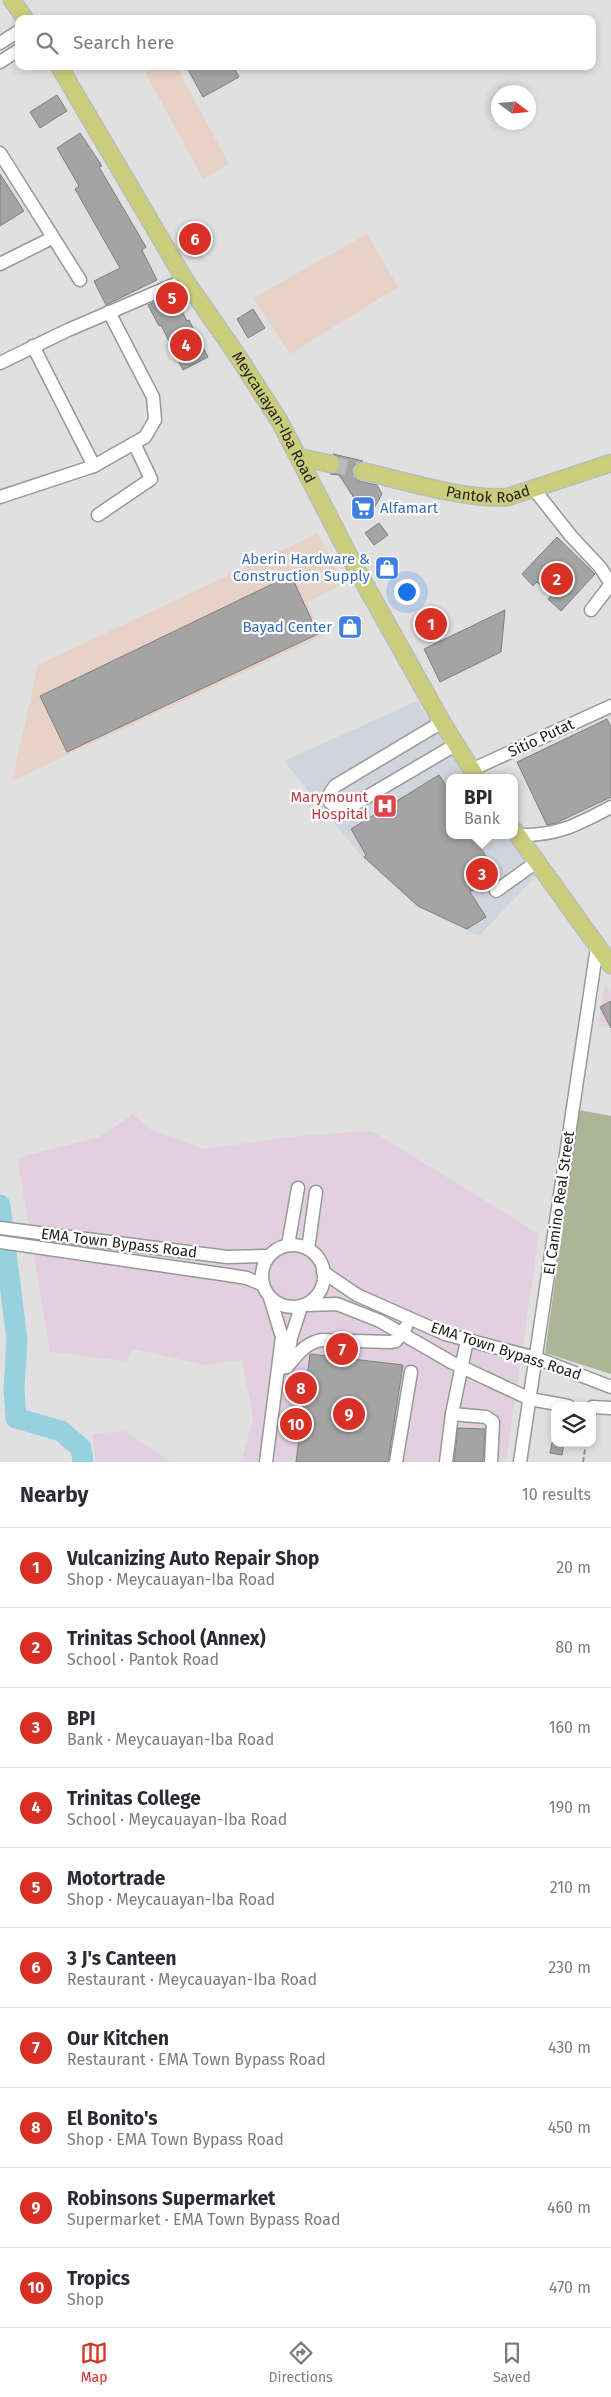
<!DOCTYPE html>
<html lang="en">
<head>
<meta charset="utf-8">
<style>
  body { margin:0; font-family:"Fira Sans",sans-serif; background:#f7f7f7; color:#2b2b33 }
  .controls { position:absolute; right:15px; bottom:15px; display:grid; overflow:hidden; border-radius:10px; box-shadow:0 2px 8px #0003 }
  .controls button { width:45px; height:45px; display:grid; place-items:center; padding:0; border:0; border-bottom:1px solid #e1e1e2; background:#fff; color:#2b2b33; font:25px sans-serif }
  .compass { position:absolute; left:491px; top:85px; width:45px; height:45px; border-radius:50%; background:#fff; box-shadow:0 2px 8px #0003; rotate:106deg }
  .you { position:absolute; left:406px; top:591px; width:18px; height:18px; margin:-12px; border:4px solid #fff; border-radius:50%; background:#1a73e8; box-shadow:0 0 0 8px #1a73e833 }
  .badge { display:grid; place-items:center; width:32px; height:32px; border-radius:50%; background:#d93025; color:#fff; font-size:16px; font-weight:700 }
  .pin { position:absolute; translate:-50% -50%; border:2px solid #fff; box-shadow:0 1px 5px #0006 }
  .popup { position:absolute; left:446px; top:774px; width:72px; height:65px; box-sizing:border-box; display:grid; place-content:center; border-radius:10px; background:#fff; filter:drop-shadow(0 1px 4px #0005); font-size:16px; white-space:nowrap; color:#7c7c81 }
  .popup b { font-size:19px; color:#2b2b33 }
  .popup::after { content:''; position:absolute; left:50%; top:100%; margin-left:-10px; border:10px solid transparent; border-top-color:#fff }
  .list { margin:0; padding:0; list-style:none }
  h2 { display:flex; justify-content:space-between; align-items:center; height:65px; margin:0; padding:0 20px; font-size:21px }
  h2 small { font-size:16px; font-weight:400; color:#7c7c81 }
  .list li { display:grid; grid-template-columns:32px 1fr auto; gap:15px; align-items:center; box-sizing:border-box; height:80px; padding:0 20px; border-top:1px solid #e1e1e2 }
  .list b { display:block; font-size:19px; white-space:nowrap }
  .list p { margin:0; font-size:16px; white-space:nowrap; color:#7c7c81 }
  .list em { font-size:16px; font-style:normal; color:#7c7c81 }
  .icon { flex:none; width:28px; height:28px; fill:none; stroke:currentColor; stroke-width:2; stroke-linecap:round; stroke-linejoin:round }
  .map { position:relative; flex:none; width:611px; height:1462px; overflow:hidden }
  .search { position:absolute; background:#fff; box-shadow:0 2px 8px #0003; left:15px; right:15px; top:15px; height:55px; display:flex; align-items:center; gap:12px; box-sizing:border-box; padding:0 18px; border-radius:10px; color:#7c7c81; font-size:19px }
  .sheet { height:865px; background:#fff }
  nav { display:flex; justify-content:space-around; align-items:center; box-sizing:border-box; height:70px; border-top:1px solid #e1e1e2; background:#fff; font-size:14px; color:#7c7c81 }
  nav a { display:grid; justify-items:center; gap:2px }
  nav .on { color:#d93025 }
  .map>svg:first-child { display:block }
  .commercial { fill:#e2d0e1 }
  .industrial { fill:#e8d1c6 }
  .built { fill:#cfd5dc }
  .green { fill:#acb697 }
  .lines { fill:none; stroke-linecap:round; stroke-linejoin:round }
  .river { stroke:#97d1de; stroke-width:21 }
  .building { fill:#a5a4a4; stroke:#807f7f }
  .major-tunnel { stroke:#b9b9ba; stroke-width:16; stroke-dasharray:16 8; stroke-linecap:butt }
  .minor-casing { stroke:#989899; stroke-width:15 }
  .major-casing { stroke:#bbbcbc; stroke-width:19 }
  .path { stroke:#929293; stroke-width:2; stroke-dasharray:5 2.5; stroke-linecap:butt }
  .minor { stroke:#fff; stroke-width:12 }
  .major { stroke:#cace7a; stroke-width:16 }
  .labels { text-anchor:middle; dominant-baseline:central; stroke-width:4.5; stroke-linejoin:round; paint-order:stroke }
  .street-label { font-size:15px; fill:#1d1e1e; stroke:#fff }
  .shop-label { font-size:15px; fill:#366cbe; stroke:#fff; text-anchor:end }
  .health-label { font-size:15px; fill:#be3a42; stroke:#fff; text-anchor:end }
</style>
</head>
<body>
<div class="map">
<svg width="611" height="1462" viewBox="0 0 611 1462">
  <rect width="100%" height="100%" fill="#e0e0e1"/>
  <g class="commercial">
    <polygon points="605,982 611,993 611,1028 598,1026"/>
    <polygon points="133,1114 152,1130 204,1149 306,1135 372,1131 539,1234 506,1462 241,1462 253,1418 242,1360 204,1365 134,1349 126,1361 50,1352 17,1158 99,1137"/>
    <polygon points="123,1431 124,1431 171,1462 96,1462 92,1434"/>
  </g>
  <g class="industrial">
    <polygon points="155,66 176,66 229,164 203,179 145,72"/>
    <polygon points="367,234 398,287 290,354 253,298"/>
    <polygon points="318,533 343,584 307,602 322,636 12,781 38,665"/>
  </g>
  <polygon class="built" points="417,701 466,778 450,778 450,835 506,835 536,876 479,936 418,907 362,857 284,761"/>
  <polygon class="green" points="579,1110 611,1116 611,1374 545,1353"/>
  <g class="lines">
    <polyline class="river" points="0,1205 17,1340 14,1389 16,1418 61,1431 81,1448 83,1462"/>
  </g>
  <g class="building">
    <polygon points="186,66 233,66 239,77 203,97"/>
    <polygon points="57,95 67,111 40,128 30,112"/>
    <polygon points="80,133 102,166 99,167 146,247 142,250 157,280 106,305 94,281 120,268 75,189 79,186 57,148"/>
    <polygon points="0,174 24,211 0,226"/>
    <polygon points="201,226 206,240 195,251 183,237"/>
    <polygon points="173,294 187,321 189,320 208,357 183,370 161,325 159,326 148,305"/>
    <polygon points="253,309 265,328 248,338 237,319"/>
    <polygon points="333,454 363,461 354,465 353,474 359,481 377,485 382,494 368,519 339,475 330,474 338,471 341,466 338,457"/>
    <polygon points="379,523 388,535 374,545 365,533"/>
    <polygon points="557,537 595,574 561,611 548,599 551,596 537,582 533,586 522,574"/>
    <polygon points="291,575 318,634 67,752 40,696"/>
    <polygon points="505,610 501,652 440,682 424,649"/>
    <polygon points="607,719 611,727 611,797 556,823 547,825 517,762"/>
    <polygon points="439,775 450,792 450,835 473,835 497,875 470,892 486,917 467,929 418,906 364,857 366,855 351,829"/>
    <polygon points="611,1001 611,1028 600,1007"/>
    <polygon points="310,1354 403,1365 388,1462 296,1462"/>
    <polygon points="458,1428 485,1429 483,1462 454,1462"/>
    <polygon points="552,1443 564,1443 562,1455 550,1453"/>
  </g>
  <g class="lines">
    <polyline class="major-tunnel" points="331,464 362,471"/>
    <defs>
      <g id="minor">
        <polyline points="0,43 19,31"/>
        <polyline points="0,62 19,50"/>
        <polyline points="0,153 80,280"/>
        <polyline points="0,264 52,238"/>
        <polyline points="33,346 94,466"/>
        <polyline points="0,363 68,330 185,280"/>
        <polyline points="533,488 571,536 600,567 611,584"/>
        <polyline points="0,497 94,466 145,437 155,420 153,397 109,312"/>
        <polyline points="98,515 151,479 134,443"/>
        <polyline points="591,610 611,584"/>
        <polyline points="442,722 335,786 330,793 330,802 340,810 348,808 455,745"/>
        <polyline points="471,770 611,706"/>
        <path d="M518 835C557 836 577 825 611 807"/>
        <polyline points="496,891 538,861"/>
        <polyline points="0,1228 227,1257 268,1256"/>
        <polyline points="0,1242 228,1275 247,1278 263,1285"/>
        <circle cx="293" cy="1276" r="31"/>
        <polyline points="288,1245 298,1188"/>
        <polyline points="308,1249 316,1192"/>
        <polyline points="323,1272 357,1295 445,1334 536,1358 611,1387"/>
        <polyline points="306,1305 337,1304 380,1321 451,1362 530,1399 568,1406"/>
        <polyline points="467,1340 452,1414 486,1417 493,1422 491,1462"/>
        <polyline points="288,1356 291,1338 301,1307"/>
        <path d="M279 1368 287 1367C298 1354 304 1344 321 1340L390 1342 396 1341 406 1327"/>
        <polyline points="592,1407 611,1408"/>
        <polyline points="266,1462 282,1337 270,1298"/>
        <polyline points="396,1462 411,1372"/>
        <polyline points="446,1462 452,1414"/>
        <polyline points="520,1462 597,947 599,945"/>
      </g>
      <g id="major">
        <polyline points="12,0 25,19"/>
        <path id="s1" d="M59 66 185 280 237 355 280 422 353 563 442 722 477 778"/>
        <polyline points="299,457 331,464"/>
        <path id="s2" d="M362 471C402 480 469 501 508 497L611 463"/>
        <polyline points="514,830 611,965"/>
      </g>
    </defs>
    <use href="#minor" class="minor-casing"/>
    <use href="#major" class="major-casing"/>
    <polyline class="path" points="583,1462 586,1443"/>
    <use href="#minor" class="minor"/>
    <use href="#major" class="major"/>
  </g>
  <defs>
    <symbol id="supermarket-square" viewBox="-11 -11 22 22"><rect x="-9" y="-9" width="18" height="18" rx="4" fill="#3f7fe0" stroke="#fff"/><path d="M-6-5.5h2.5l.6 2H6L4.5 2H-2.5L-4.4-4H-6ZM-1.5 3.2a1.3 1.3 0 1 0 .1 0ZM3 3.2a1.3 1.3 0 1 0 .1 0Z" fill="#fff"/></symbol>
    <symbol id="shop-square" viewBox="-11 -11 22 22"><rect x="-9" y="-9" width="18" height="18" rx="4" fill="#3f7fe0" stroke="#fff"/><path d="M-5-2.5h2.3a2.7 3.5 0 0 1 5.4 0H5L5.5 6h-11ZM-1.5-2.5h3a1.5 2.3 0 0 0-3 0Z" fill="#fff"/></symbol>
    <symbol id="hospital-square" viewBox="-11 -11 22 22"><rect x="-9" y="-9" width="18" height="18" rx="4" fill="#e0444e" stroke="#fff"/><path d="M-5-5h3v3.5h4V-5h3V5h-3V1.5h-4V5h-3Z" fill="#fff"/></symbol>
  </defs>
  <g fill-rule="evenodd">
    <use href="#supermarket-square" x="349" y="494" width="28" height="28"/>
    <use href="#shop-square" x="373" y="554" width="28" height="28"/>
    <use href="#shop-square" x="336" y="613" width="28" height="28"/>
    <use href="#hospital-square" x="371" y="792" width="28" height="28"/>
  </g>
  <g class="labels">
    <g class="street-label">
      <text stroke="none"><textPath href="#s1" startOffset="412">Meycauayan-Iba Road</textPath></text>
      <text stroke="none"><textPath href="#s2" startOffset="129">Pantok Road</textPath></text>
      <text transform="translate(541 738) rotate(-25)">Sitio Putat</text>
      <text transform="translate(559 1203) rotate(-82)">El Camino Real Street</text>
      <text transform="translate(119 1243) rotate(7)">EMA Town Bypass Road</text>
      <text transform="translate(506 1351) rotate(18)">EMA Town Bypass Road</text>
    </g>
    <g class="shop-label">
      <text x="380" y="508" text-anchor="start">Alfamart</text>
      <text x="370" y="559">Aberin Hardware &amp;<tspan x="370" dy="17">Construction Supply</tspan></text>
      <text x="332" y="627">Bayad Center</text>
    </g>
    <g class="health-label">
      <text x="368" y="797">Marymount<tspan x="368" dy="17">Hospital</tspan></text>
    </g>
  </g>
</svg>
<div class="controls">
<button><svg class="icon" aria-label="layers" viewBox="0 0 24 24"><path d="M12 4l9 5-9 5-9-5zM3 14l9 5 9-5"/></svg></button>
</div>
<svg class="compass" viewBox="-18 -18 36 36"><path d="M0-13l5 13h-10z" fill="#e53935"/><path d="M0 13l5-13h-10z" fill="#7c7c81"/></svg>
<div class="you"></div>
<div class="pin badge" style="left:431px;top:624px">1</div>
<div class="pin badge" style="left:557px;top:579px">2</div>
<div class="pin badge" style="left:482px;top:874px">3</div>
<div class="popup"><b>BPI</b>Bank</div>
<div class="pin badge" style="left:186px;top:345px">4</div>
<div class="pin badge" style="left:172px;top:298px">5</div>
<div class="pin badge" style="left:195px;top:239px">6</div>
<div class="pin badge" style="left:342px;top:1349px">7</div>
<div class="pin badge" style="left:301px;top:1388px">8</div>
<div class="pin badge" style="left:349px;top:1414px">9</div>
<div class="pin badge" style="left:296px;top:1424px">10</div>
<div class="search"><svg class="icon" aria-label="search" viewBox="0 0 24 24"><circle cx="10" cy="10" r="6"/><path d="M15 15l6 6"/></svg>Search here</div>
</div>
<section class="sheet">
<h2>Nearby<small>10 results</small></h2>
<ul class="list">
<li><span class="badge">1</span><div><b>Vulcanizing Auto Repair Shop</b><p>Shop · Meycauayan-Iba Road</p></div><em>20 m</em></li>
<li><span class="badge">2</span><div><b>Trinitas School (Annex)</b><p>School · Pantok Road</p></div><em>80 m</em></li>
<li><span class="badge">3</span><div><b>BPI</b><p>Bank · Meycauayan-Iba Road</p></div><em>160 m</em></li>
<li><span class="badge">4</span><div><b>Trinitas College</b><p>School · Meycauayan-Iba Road</p></div><em>190 m</em></li>
<li><span class="badge">5</span><div><b>Motortrade</b><p>Shop · Meycauayan-Iba Road</p></div><em>210 m</em></li>
<li><span class="badge">6</span><div><b>3 J's Canteen</b><p>Restaurant · Meycauayan-Iba Road</p></div><em>230 m</em></li>
<li><span class="badge">7</span><div><b>Our Kitchen</b><p>Restaurant · EMA Town Bypass Road</p></div><em>430 m</em></li>
<li><span class="badge">8</span><div><b>El Bonito's</b><p>Shop · EMA Town Bypass Road</p></div><em>450 m</em></li>
<li><span class="badge">9</span><div><b>Robinsons Supermarket</b><p>Supermarket · EMA Town Bypass Road</p></div><em>460 m</em></li>
<li><span class="badge">10</span><div><b>Tropics</b><p>Shop</p></div><em>470 m</em></li>
</ul>
</section>
<nav>
<a class="on"><svg class="icon" aria-label="map" viewBox="0 0 24 24"><path d="M3 6l6-2 6 2 6-2v14l-6 2-6-2-6 2zM9 4v14M15 6v14"/></svg>Map</a>
<a><svg class="icon" aria-label="directions" viewBox="0 0 24 24"><path d="M12 3l9 9-9 9-9-9zM9 14v-3h6M13 9l2 2-2 2"/></svg>Directions</a>
<a><svg class="icon" aria-label="saved" viewBox="0 0 24 24"><path d="M7 4h10v16l-5-4-5 4z"/></svg>Saved</a>
</nav>
</body>
</html>
